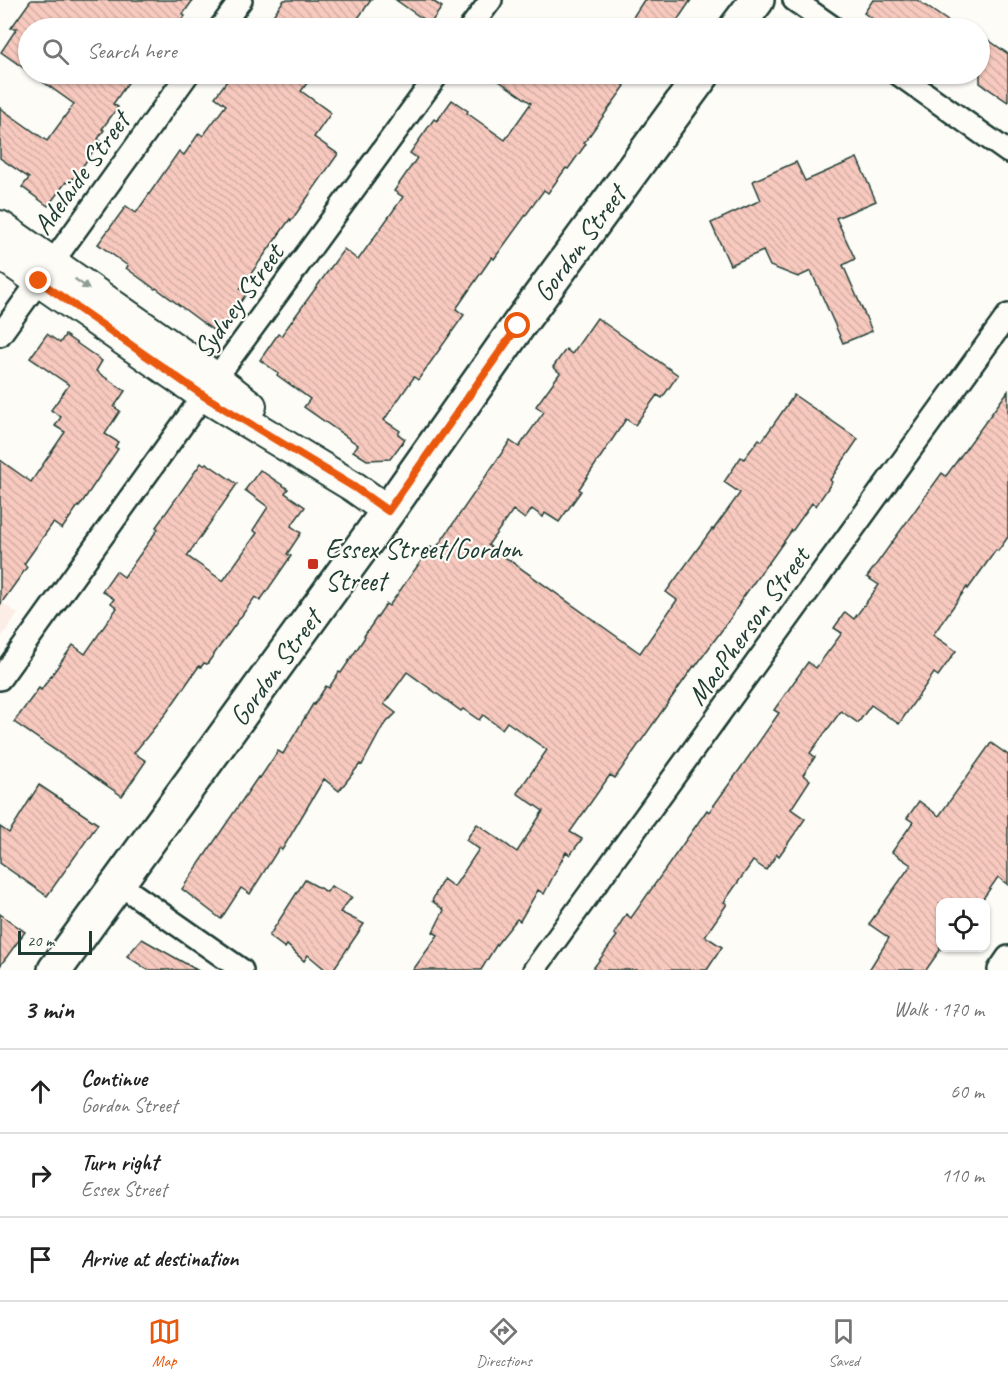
<!DOCTYPE html>
<html lang="en">
<head>
<meta charset="utf-8">
<style>
  body { margin:0; font-family:Caveat,sans-serif; background:#f2f2f2; color:#222 }
  .controls { position:absolute; right:18px; bottom:18px; display:grid; overflow:hidden; border-radius:12px; box-shadow:0 2px 4px #0004 }
  .controls button { width:54px; height:54px; display:grid; place-items:center; padding:0; border:0; border-bottom:2px solid #e0e0e0; background:#fff; color:#222; font:30px sans-serif }
  .scale { position:absolute; left:18px; bottom:15px; width:74px; box-sizing:border-box; padding-left:6px; border:3px solid #1f3d34; border-top:0; font-size:16px; line-height:21px; white-space:nowrap; color:#1f3d34; -webkit-text-stroke:4px #fdfcf7; paint-order:stroke }
  .stop { position:absolute; width:18px; height:18px; margin:-14px; border:4px solid #ea580c; border-radius:50%; background:#fff }
  .stop.end { background:#ea580c; border-color:#fff; box-shadow:0 2px 6px #0008 }
  .list { margin:0; padding:0; list-style:none }
  h2 { display:flex; justify-content:space-between; align-items:center; height:78px; margin:0; padding:0 24px; font-size:26px }
  h2 small { font-size:20px; font-weight:400; color:#767676 }
  .list li { display:grid; grid-template-columns:39px 1fr auto; gap:18px; align-items:center; box-sizing:border-box; height:84px; padding:0 24px; border-top:2px solid #e0e0e0 }
  .list b { display:block; font-size:22px; white-space:nowrap }
  .list p { margin:0; font-size:20px; white-space:nowrap; color:#767676 }
  .list em { font-size:20px; font-style:normal; color:#767676 }
  .icon { flex:none; width:33px; height:33px; fill:none; stroke:currentColor; stroke-width:2; stroke-linecap:round; stroke-linejoin:round }
  .map { position:relative; flex:none; width:1008px; height:970px; overflow:hidden }
  .search { position:absolute; background:#fff; box-shadow:0 2px 4px #0004; left:18px; right:18px; top:18px; height:66px; display:flex; align-items:center; gap:15px; box-sizing:border-box; padding:0 21px; border-radius:33px; color:#767676; font-size:22px }
  .sheet { height:330px; background:#fff }
  nav { display:flex; justify-content:space-around; align-items:center; box-sizing:border-box; height:84px; border-top:2px solid #e0e0e0; background:#fff; font-size:16px; color:#767676 }
  nav a { display:grid; justify-items:center; gap:3px }
  nav .on { color:#ea580c }
  .map>svg:first-child { display:block }
  .built { fill:#fcede6 }
  .building { fill:url(#building-back-hatch); stroke:#1f3d34; stroke-width:1.5 }
  .lines { fill:none; stroke-linecap:round; stroke-linejoin:round }
  .street-casing { stroke:#1f3d34; stroke-width:26 }
  .secondary-casing { stroke:#1f3d34; stroke-width:34 }
  .primary-casing { stroke:#1f3d34; stroke-width:38 }
  .street { stroke:#fdfcf7; stroke-width:21 }
  .secondary { stroke:#fdfcf7; stroke-width:30 }
  .primary { stroke:#fdfcf7; stroke-width:33 }
  .oneway { fill:#8e9c96 }
  .route { stroke:#ea580c; stroke-width:8 }
  .poi-dot { fill:#c8321e; stroke:#fdfcf7; stroke-width:2 }
  .labels { text-anchor:middle; dominant-baseline:central; stroke-width:4.5; stroke-linejoin:round; paint-order:stroke }
  .street-label { font-size:28px; fill:#1f3d34; stroke:#fdfcf7 }
  .poi-label { font-size:28px; fill:#1f3d34; stroke:#fdfcf7; text-anchor:start }
</style>
</head>
<body>
<div class="map">
<svg width="1008" height="970" viewBox="0 0 1008 970">
  <defs>
    <pattern id="building-back-hatch" width="6" height="6" patternUnits="userSpaceOnUse" patternTransform="scale(1.5)"><rect width="6" height="6" fill="#f8c9be"/><path d="M-1 5l2 2M0 0l6 6M5-1l2 2" fill="none" stroke="#d4aea4"/></pattern>
  </defs>
  <rect width="100%" height="100%" fill="#fdfcf7"/>
  <filter id="ink" filterUnits="userSpaceOnUse"><feTurbulence type="fractalNoise" baseFrequency=".0167" numOctaves="2"/><feDisplacementMap in="SourceGraphic" scale="12" xChannelSelector="R" yChannelSelector="G"/><feConvolveMatrix kernelMatrix="1 2 1 2 8 2 1 2 1" color-interpolation-filters="sRGB"/></filter>
  <g filter="url(#ink)">
    <polygon class="built" points="0,601 18,614 0,639"/>
    <g class="building">
      <polygon points="31,0 193,0 183,14 185,16 176,28 28,28 28,71 1,52 17,28 11,28"/>
      <polygon points="284,0 371,0 351,28 264,28"/>
      <polygon points="396,0 431,0 442,7 430,24"/>
      <polygon points="644,0 691,0 672,28 626,28"/>
      <polygon points="873,0 917,0 958,28 885,28 864,13"/>
      <polygon points="980,34 1008,54 1008,102 980,83"/>
      <polygon points="32,74 134,74 113,104 118,107 102,129 104,130 98,139 100,141 74,179 72,178 68,183 66,182 48,206 22,187 29,178 0,158 0,108 47,141 74,104"/>
      <polygon points="232,74 314,74 301,91 331,113 314,137 338,154 291,221 290,219 240,289 247,293 218,334 156,288 155,289 126,268 128,266 98,244 126,206 136,213 179,151 184,155 199,133 203,136 226,105 215,97"/>
      <polygon points="489,74 624,74 618,81 625,86 584,143 586,144 568,169 566,168 548,193 544,190 494,259 492,257 456,309 464,315 418,380 414,377 384,420 400,431 398,434 405,439 390,459 367,460 353,451 358,445 304,407 310,399 277,375 278,373 260,360 278,334 281,336 344,249 358,260 403,197 394,191 417,158 410,153 434,119 437,121 452,100 468,111 467,113 505,140 531,103"/>
      <polygon points="857,158 876,201 836,218 855,259 843,265 872,331 843,343 811,271 798,277 770,266 763,251 730,265 711,223 761,200 753,181 796,162 805,181"/>
      <polygon points="597,318 678,375 662,398 657,395 635,425 626,419 579,489 581,491 559,522 545,513 543,517 532,509 525,519 513,510 488,545 640,653 677,600 666,592 712,529 713,530 740,493 724,482 741,457 744,459 759,439 762,441 794,395 858,439 830,480 832,482 816,506 812,503 793,530 792,530 768,564 767,564 739,603 740,603 730,619 695,667 694,666 615,778 610,775 570,832 582,839 570,855 566,852 544,894 538,890 520,921 517,919 497,944 481,970 413,970 438,935 433,932 444,910 432,901 443,879 454,887 479,849 466,840 477,824 517,852 543,811 517,793 547,750 507,722 502,729 483,715 479,720 463,709 461,711 407,672 384,704 396,713 383,726 362,765 360,764 339,791 324,779 282,850 279,848 250,894 241,888 221,919 182,889 258,777 260,778 278,751 283,754 313,704 314,705 326,686 329,688 339,672 341,673 365,637 364,636 386,604 389,606 431,547 435,550 510,441 519,447 544,412 536,406 560,373 553,367 566,349 572,354"/>
      <polygon points="47,334 60,343 65,335 102,361 96,371 125,391 114,407 120,411 105,434 118,442 115,447 118,449 79,507 78,506 62,529 53,523 24,564 27,567 0,605 0,460 31,482 65,432 55,426 61,417 51,410 69,385 30,358"/>
      <polygon points="1008,391 1008,537 998,551 996,550 968,589 967,587 933,635 956,651 938,676 934,673 899,724 871,705 858,723 841,711 810,753 815,757 803,775 810,780 791,809 805,819 779,856 777,854 766,870 753,861 724,902 727,904 705,936 722,947 707,970 592,970 617,936 614,934 626,914 631,918 707,810 709,812 740,769 779,713 774,710 808,662 816,668 842,633 834,628 845,612 854,619 879,585 867,577 942,473 946,476"/>
      <polygon points="201,463 204,465 206,463 237,484 187,556 223,581 257,533 253,530 268,507 245,490 260,470 288,489 285,493 305,507 291,526 301,533 287,554 291,556 260,601 255,597 207,664 204,663 201,667 199,666 167,712 134,753 146,761 122,796 14,722 39,688 41,690 73,645 85,654 117,608 111,603 114,599 102,591 116,571 124,577 158,529 156,527"/>
      <polygon points="991,743 1008,755 1008,885 998,877 980,903 940,903 940,950 926,970 869,970 889,938 869,924 911,865 892,852 913,822 907,818 919,801 939,816"/>
      <polygon points="39,785 98,824 47,896 0,863 0,827 9,833"/>
      <polygon points="305,880 327,892 331,886 352,897 340,912 364,924 333,970 326,970 308,955 304,961 287,945 285,948 269,936"/>
      <polygon points="0,914 25,932 0,966"/>
      <polygon points="142,939 197,970 148,970 127,956"/>
    </g>
    <g class="lines">
      <defs>
        <g id="street">
          <polyline points="794,0 834,28"/>
          <polyline points="220,28 241,0"/>
          <polyline points="470,28 491,0"/>
          <polyline points="898,74 1008,152"/>
          <polyline points="0,335 188,74"/>
          <polyline points="0,679 216,378 438,74"/>
          <polyline points="119,884 242,970"/>
          <polyline points="534,970 1008,315"/>
          <polyline points="999,970 1008,957"/>
        </g>
        <g id="secondary">
          <polyline points="0,226 201,367 251,406"/>
          <polyline points="0,254 204,396 354,487 388,511"/>
        </g>
        <g id="primary">
          <polyline points="736,28 757,0"/>
          <path id="s1" d="M55 970 388 511 518 326 703 74"/>
        </g>
      </defs>
      <use href="#street" class="street-casing"/>
      <use href="#secondary" class="secondary-casing"/>
      <use href="#primary" class="primary-casing"/>
      <use href="#street" class="street"/>
      <use href="#secondary" class="secondary"/>
      <use href="#primary" class="primary"/>
    </g>
    <defs><path id="oneway-solid" d="M-6-.8H1V-3.2L6.5 0L1 3.2V.8H-6Z" transform="scale(1.5)"/></defs>
    <use class="oneway" href="#oneway-solid" transform="translate(82 284) rotate(35)"/>
  </g>
  <g class="lines" filter="url(#ink)">
    <polyline class="route" points="39,281 204,396 354,487 388,511 518,326"/>
  </g>
  <rect class="poi-dot" x="307" y="558" width="12" height="12" rx="3"/>
  <g class="labels">
    <g class="street-label">
      <text transform="translate(81 173) rotate(-54)">Adelaide Street</text>
      <text stroke="none"><textPath href="#s1" startOffset="896">Gordon Street</textPath></text>
      <text transform="translate(238 301) rotate(-54)">Sydney Street</text>
      <text transform="translate(748 626) rotate(-54)">MacPherson Street</text>
      <text stroke="none"><textPath href="#s1" startOffset="374">Gordon Street</textPath></text>
    </g>
    <g class="poi-label">
      <text x="325" y="548">Essex Street/Gordon<tspan x="325" dy="32">Street</tspan></text>
    </g>
  </g>
</svg>
<div class="controls">
<button><svg class="icon" aria-label="locate" viewBox="0 0 24 24"><circle cx="12" cy="12" r="6"/><path d="M12 2v4M12 18v4M2 12h4M18 12h4"/></svg></button>
</div>
<div class="scale">20 m</div>
<div class="stop" style="left:518px;top:326px"></div>
<div class="stop end" style="left:39px;top:281px"></div>
<div class="search"><svg class="icon" aria-label="search" viewBox="0 0 24 24"><circle cx="10" cy="10" r="6"/><path d="M15 15l6 6"/></svg>Search here</div>
</div>
<section class="sheet">
<h2>3 min<small>Walk · 170 m</small></h2>
<ul class="list">
<li><svg class="icon" aria-label="ahead" viewBox="0 0 24 24"><path d="M12 20V5M6 11l6-6 6 6"/></svg><div><b>Continue</b><p>Gordon Street</p></div><em>60 m</em></li>
<li><svg class="icon" aria-label="right" viewBox="0 0 24 24"><path d="M7 20v-9h11M14 6l5 5-5 5"/></svg><div><b>Turn right</b><p>Essex Street</p></div><em>110 m</em></li>
<li><svg class="icon" aria-label="arrive" viewBox="0 0 24 24"><path d="M6 21V4h12l-3 4 3 4H6"/></svg><div><b>Arrive at destination</b></div></li>
</ul>
</section>
<nav>
<a class="on"><svg class="icon" aria-label="map" viewBox="0 0 24 24"><path d="M3 6l6-2 6 2 6-2v14l-6 2-6-2-6 2zM9 4v14M15 6v14"/></svg>Map</a>
<a><svg class="icon" aria-label="directions" viewBox="0 0 24 24"><path d="M12 3l9 9-9 9-9-9zM9 14v-3h6M13 9l2 2-2 2"/></svg>Directions</a>
<a><svg class="icon" aria-label="saved" viewBox="0 0 24 24"><path d="M7 4h10v16l-5-4-5 4z"/></svg>Saved</a>
</nav>
</body>
</html>
